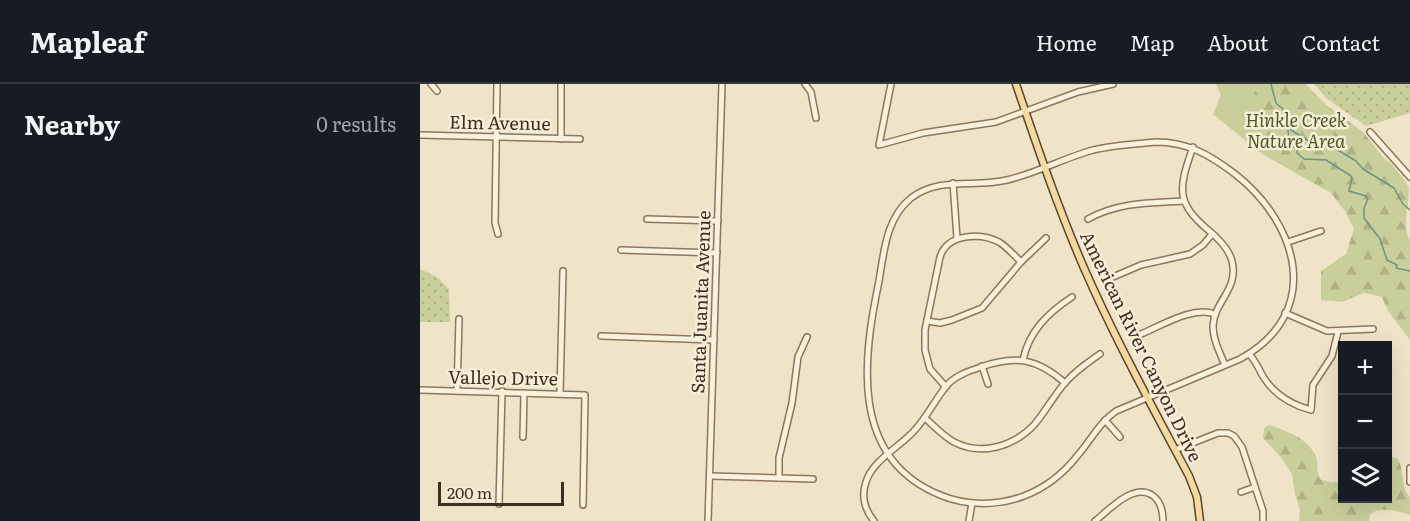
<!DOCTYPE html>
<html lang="en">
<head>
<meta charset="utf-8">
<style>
  body { margin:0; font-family:Literata,serif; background:#242831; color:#f1f3f6 }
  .controls { position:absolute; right:18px; bottom:18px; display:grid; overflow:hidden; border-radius:0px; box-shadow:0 6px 24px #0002 }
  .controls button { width:54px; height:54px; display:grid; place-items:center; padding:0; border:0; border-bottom:2px solid #363941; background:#171b24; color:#f1f3f6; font:30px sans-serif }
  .scale { position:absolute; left:18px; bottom:15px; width:126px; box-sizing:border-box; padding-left:6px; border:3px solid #3d2e20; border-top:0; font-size:16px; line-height:21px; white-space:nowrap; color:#3d2e20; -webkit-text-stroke:4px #f7eed8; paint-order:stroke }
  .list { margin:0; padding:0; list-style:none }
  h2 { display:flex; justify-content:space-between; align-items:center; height:78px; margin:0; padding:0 24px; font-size:26px }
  h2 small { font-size:20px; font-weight:400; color:#9ea1a6 }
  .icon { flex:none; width:33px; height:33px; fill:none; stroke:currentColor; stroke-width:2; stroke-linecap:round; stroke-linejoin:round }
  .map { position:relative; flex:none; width:990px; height:437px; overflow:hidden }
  header { display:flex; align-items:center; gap:36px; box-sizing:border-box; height:84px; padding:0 30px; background:#171b24; border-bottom:2px solid #363941 }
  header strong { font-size:28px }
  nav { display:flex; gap:33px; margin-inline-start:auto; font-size:21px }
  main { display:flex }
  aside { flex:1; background:#171b24 }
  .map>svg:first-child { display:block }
  .grass { fill:#c9cf9b }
  .forest { fill:url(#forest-firs) }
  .park { fill:url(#park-dots) }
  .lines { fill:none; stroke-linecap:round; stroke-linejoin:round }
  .stream { stroke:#6f938a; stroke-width:1.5 }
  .minor-casing { stroke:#8d765c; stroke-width:8 }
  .major-casing { stroke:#5b4430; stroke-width:9 }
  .minor { stroke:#faf1dc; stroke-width:5 }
  .major { stroke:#f3d9a0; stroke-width:6 }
  .labels { text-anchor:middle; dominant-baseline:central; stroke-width:5; stroke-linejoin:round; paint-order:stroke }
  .park-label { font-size:18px; font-style:italic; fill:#4d5a26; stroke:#f7eed8 }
  .street-label { font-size:18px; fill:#3d2e20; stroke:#f7eed8 }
</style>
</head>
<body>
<header>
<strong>Mapleaf</strong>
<nav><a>Home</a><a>Map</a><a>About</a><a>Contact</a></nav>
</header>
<main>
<aside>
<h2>Nearby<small>0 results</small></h2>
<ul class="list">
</ul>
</aside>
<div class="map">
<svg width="990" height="437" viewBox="0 0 990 437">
  <defs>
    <pattern id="forest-firs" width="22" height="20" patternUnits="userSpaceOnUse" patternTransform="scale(1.5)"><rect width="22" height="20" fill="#c9cf9b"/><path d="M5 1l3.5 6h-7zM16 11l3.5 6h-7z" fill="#aeb285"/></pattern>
    <pattern id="park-dots" width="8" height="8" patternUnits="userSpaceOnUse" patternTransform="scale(1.5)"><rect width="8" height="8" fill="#c9cf9b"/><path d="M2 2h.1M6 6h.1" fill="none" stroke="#aeb285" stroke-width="1.8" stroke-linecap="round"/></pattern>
  </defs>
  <rect width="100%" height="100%" fill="#f0e4c8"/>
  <polygon class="grass" points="796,0 839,0 839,21 832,27 842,70 793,30 801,11"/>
  <g class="forest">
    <path d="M838 0H886L905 20 943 48 967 78 969 77C976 86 985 95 989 104 990 120 981 140 990 156V256L968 227 962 213 944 209 922 218 901 216V187L926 170 934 145 925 127 911 109 842 70 832 27 839 21 833 12Z"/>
    <path d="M849 341C867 347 893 356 897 377 898 384 896 389 901 396L912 398H922V414H968V372L978 375C985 388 980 403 990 413V431C977 427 961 422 950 430L949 437H879L880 425 875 411 872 390 859 371 843 354 844 344Z"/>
  </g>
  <g class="park">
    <polygon points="894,0 990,0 990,29 946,42 907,15"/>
    <polygon points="0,185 17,193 29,205 30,238 0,238"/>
  </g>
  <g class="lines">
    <g class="stream">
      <polyline points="851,0 856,19 863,25 871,46 895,61 911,62 936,77 943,85 974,104 983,120 990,126"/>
      <polyline points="867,40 870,60 872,63 878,64 877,69 884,75 906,76 931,92 932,94 929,107 946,112 948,115 944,124 944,134 960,155 967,176 977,181 976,184 990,187"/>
    </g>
    <defs>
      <g id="minor">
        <polyline points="11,0 17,7"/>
        <polyline points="77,0 75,139 78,150"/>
        <polyline points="141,0 141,55"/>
        <polyline points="385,0 391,8 396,34"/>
        <polyline points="471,0 459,61 503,49 576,38 658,8 693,0"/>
        <polyline points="950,48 990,93"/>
        <polyline points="0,51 160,55"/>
        <path d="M736 58C768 58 790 71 815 90 879 140 904 229 820 275L696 327C679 339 671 356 658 371 644 389 625 404 604 412 577 422 546 422 520 411 429 374 443 274 459 197 464 168 466 134 491 114 520 92 554 104 587 96 617 89 644 74 673 66 693 61 715 60 736 58Z"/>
        <path d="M773 63C757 108 756 120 794 151 802 159 809 166 812 177 819 206 794 217 793 242 793 256 800 269 805 281"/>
        <polyline points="533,99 537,154"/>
        <polyline points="227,135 298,137"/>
        <path d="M668 135C698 118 731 119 764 117"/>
        <polyline points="868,158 901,147"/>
        <polyline points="201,166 297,169"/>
        <polyline points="693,193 721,181 770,170 783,161 792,150"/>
        <polyline points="865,229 907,247 953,245"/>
        <polyline points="507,237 520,239 532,236 562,224 601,178 626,154"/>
        <path d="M721 250C743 241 772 222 795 230"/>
        <polyline points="181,252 294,256"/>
        <path d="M829 270C836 277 839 286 844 294 855 311 872 321 891 326L893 301 912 272 918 248"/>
        <path d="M603 276C609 247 628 229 652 213"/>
        <polyline points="562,282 568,300"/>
        <path d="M526 303 510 285 505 266V246L520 173C527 150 560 148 579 158 587 163 594 171 601 178"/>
        <polyline points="0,306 165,311 163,421"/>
        <polyline points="37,307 39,235"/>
        <polyline points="140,309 143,187"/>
        <path d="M505 334C514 342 523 352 534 358 561 372 593 363 614 341 625 328 633 313 644 300 654 288 667 279 680 270"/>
        <polyline points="685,336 700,353"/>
        <polyline points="103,353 104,309"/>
        <polyline points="755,366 798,349 808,349 814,352 822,363 843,427 843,437"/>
        <polyline points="990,384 990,398"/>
        <polyline points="290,392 393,395"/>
        <polyline points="359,394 359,374 372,319 378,273 387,253"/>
        <polyline points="821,408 835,403"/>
        <polyline points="79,420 82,307"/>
        <polyline points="288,437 302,0"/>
        <path d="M454 437C445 426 441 412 446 398 452 377 478 364 493 348 507 334 515 315 528 300 537 291 549 287 561 283 595 271 617 274 645 299"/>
        <polyline points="549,437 552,419"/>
        <path d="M675 437C689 426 713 399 732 411 741 417 743 427 743 437"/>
      </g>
      <path id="major" d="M596 0C617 62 638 124 664 184 695 255 733 324 769 392L777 413 780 437"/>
    </defs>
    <use href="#minor" class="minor-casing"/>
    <use href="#major" class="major-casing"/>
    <use href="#minor" class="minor"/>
    <use href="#major" class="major"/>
  </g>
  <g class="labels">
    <g class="park-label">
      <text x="876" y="35">Hinkle Creek<tspan x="876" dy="21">Nature Area</tspan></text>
    </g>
    <g class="street-label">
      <text transform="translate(80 38) rotate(1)">Elm Avenue</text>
      <text transform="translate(280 218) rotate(-88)">Santa Juanita Avenue</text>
      <text transform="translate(722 262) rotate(64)">American River Canyon Drive</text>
      <text transform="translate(83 293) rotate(1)">Vallejo Drive</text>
    </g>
  </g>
</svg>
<div class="controls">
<button>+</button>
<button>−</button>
<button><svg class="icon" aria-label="layers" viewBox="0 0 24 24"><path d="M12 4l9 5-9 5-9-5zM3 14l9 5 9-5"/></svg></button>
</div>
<div class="scale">200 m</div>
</div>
</main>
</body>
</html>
